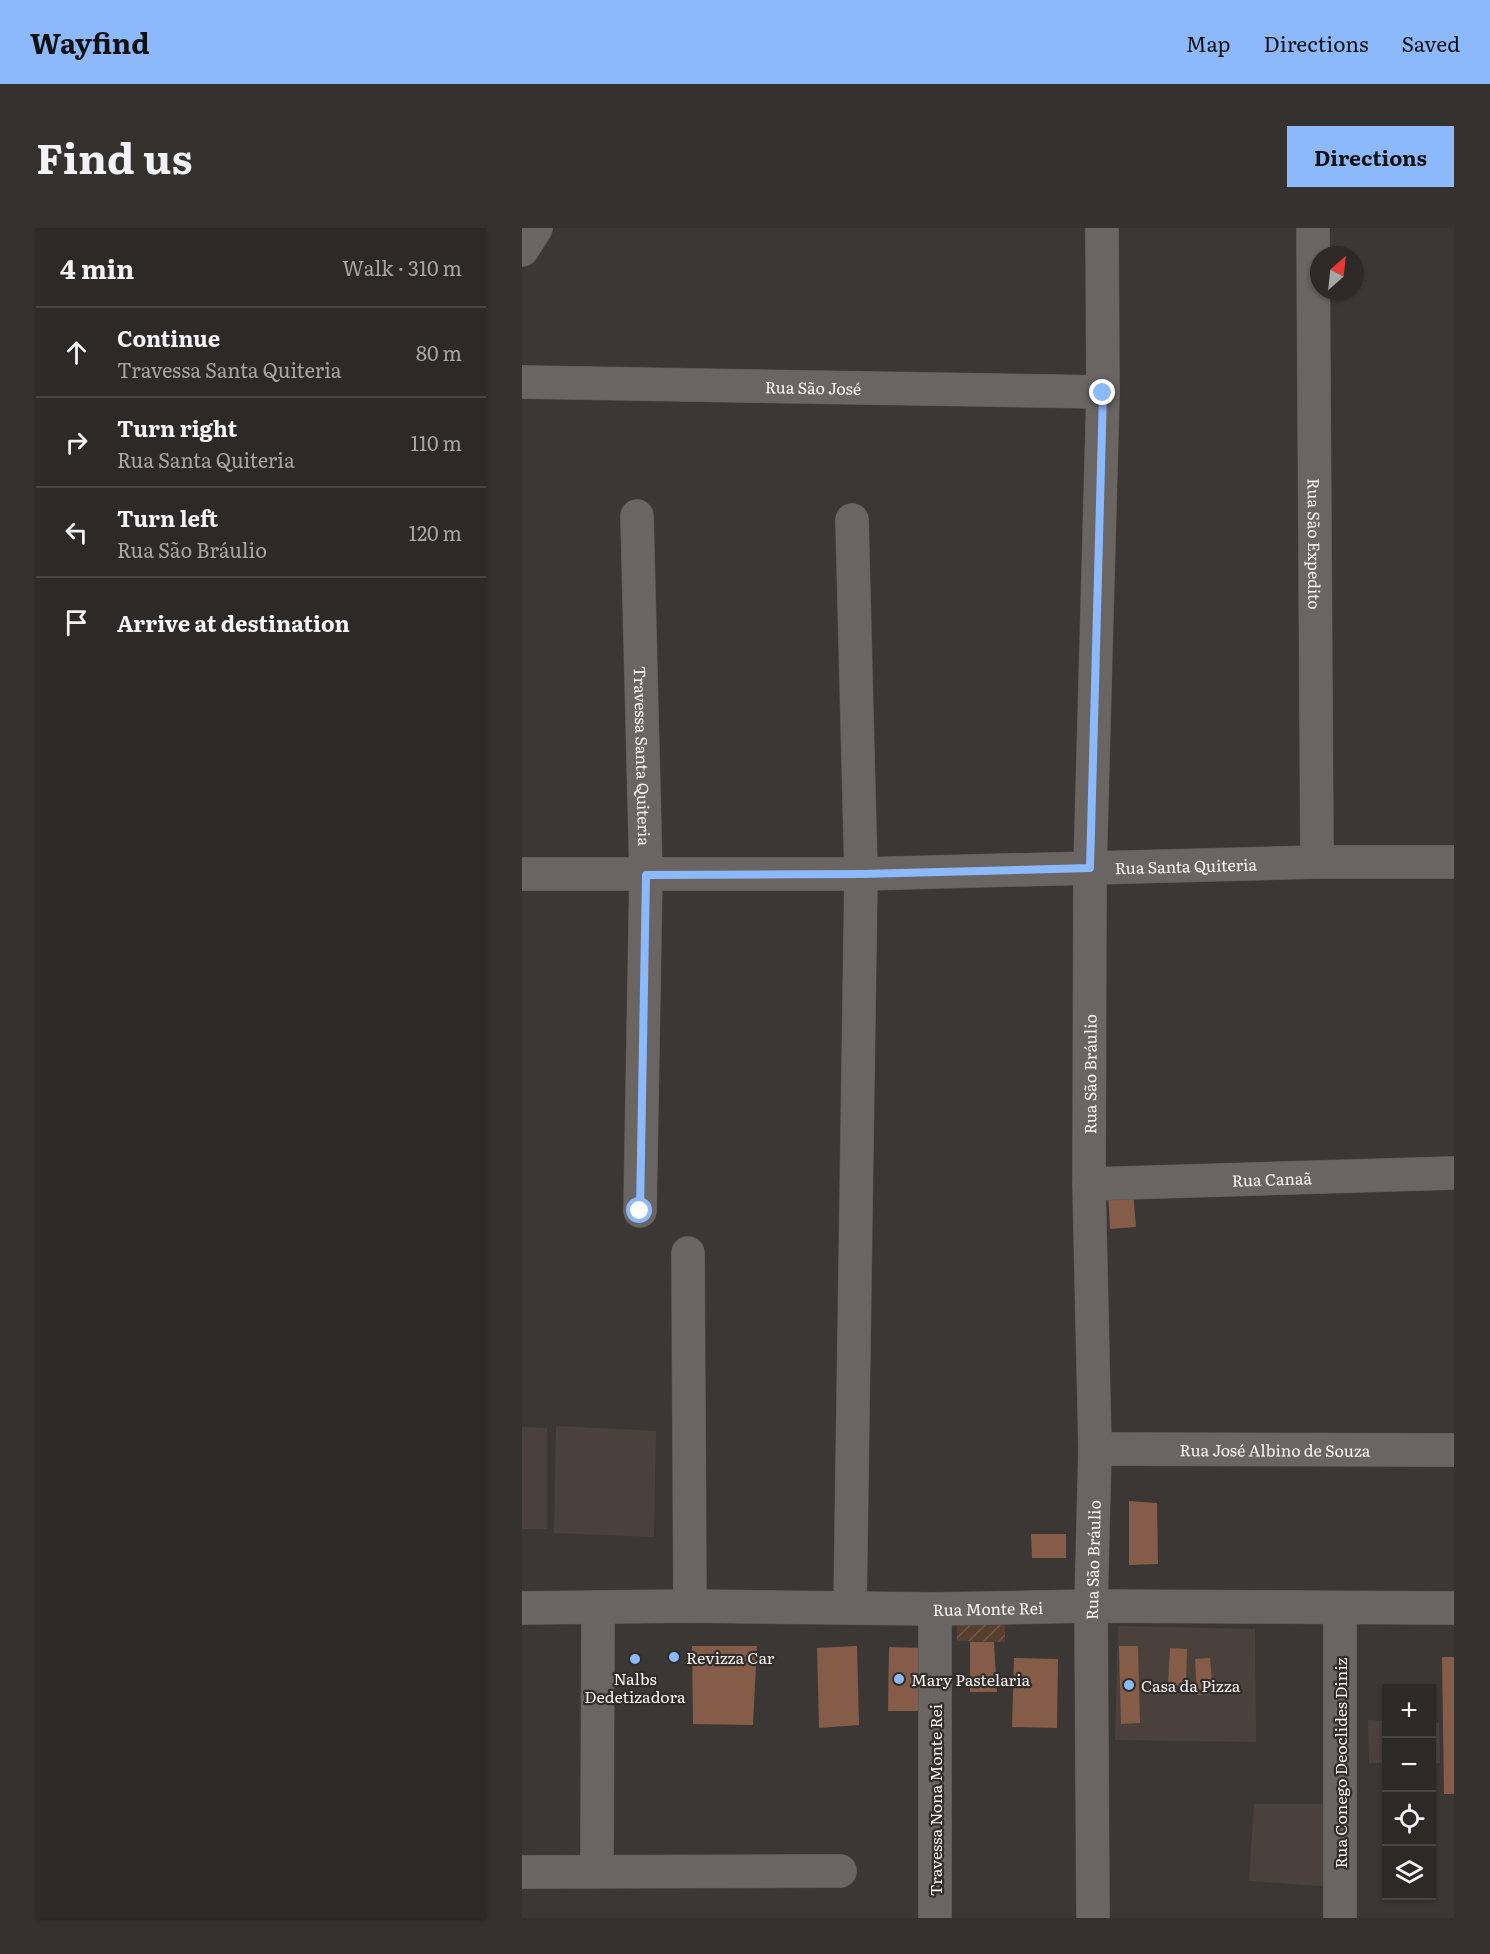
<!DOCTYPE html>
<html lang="en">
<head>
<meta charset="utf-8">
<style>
  body { margin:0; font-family:Literata,serif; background:#34312f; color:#f1f3f6 }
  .controls { position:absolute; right:18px; bottom:18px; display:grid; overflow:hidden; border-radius:0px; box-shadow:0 2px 4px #0004 }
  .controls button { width:54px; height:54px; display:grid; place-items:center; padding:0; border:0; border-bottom:2px solid #484544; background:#2c2927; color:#f1f3f6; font:30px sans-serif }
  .compass { position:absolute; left:788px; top:18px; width:54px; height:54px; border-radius:50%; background:#2c2927; box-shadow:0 2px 4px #0004; rotate:27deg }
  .stop { position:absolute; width:18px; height:18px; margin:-14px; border:4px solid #8bb9fc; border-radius:50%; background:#fff }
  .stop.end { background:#8bb9fc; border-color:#fff; box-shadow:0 2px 6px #0008 }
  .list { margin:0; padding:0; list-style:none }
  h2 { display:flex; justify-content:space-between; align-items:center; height:78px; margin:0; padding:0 24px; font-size:26px }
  h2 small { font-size:20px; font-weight:400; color:#a6a6a7 }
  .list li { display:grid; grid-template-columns:39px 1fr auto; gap:18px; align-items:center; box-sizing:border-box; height:90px; padding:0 24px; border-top:2px solid #484544 }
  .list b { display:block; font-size:22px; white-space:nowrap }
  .list p { margin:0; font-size:20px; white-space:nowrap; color:#a6a6a7 }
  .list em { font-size:20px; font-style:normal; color:#a6a6a7 }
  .icon { flex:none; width:33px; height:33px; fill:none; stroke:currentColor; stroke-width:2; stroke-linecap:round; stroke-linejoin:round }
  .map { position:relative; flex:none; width:932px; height:1690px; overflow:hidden; border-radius:0px }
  header { display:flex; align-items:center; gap:36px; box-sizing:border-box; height:84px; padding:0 30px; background:#8bb9fc; color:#111 }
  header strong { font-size:28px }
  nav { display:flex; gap:33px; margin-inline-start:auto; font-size:21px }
  .intro { display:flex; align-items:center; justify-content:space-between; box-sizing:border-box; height:144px; padding:0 36px }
  h1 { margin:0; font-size:42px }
  .button { padding:15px 27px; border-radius:0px; background:#8bb9fc; color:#111; font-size:21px; font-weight:700 }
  main { display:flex; gap:36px; padding:0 36px }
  aside { flex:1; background:#2c2927; border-radius:0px; box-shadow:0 2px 4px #0004 }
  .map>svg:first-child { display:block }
  .built { fill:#4b413c }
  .garden { fill:url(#garden-furrows) }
  .building { fill:#855c47 }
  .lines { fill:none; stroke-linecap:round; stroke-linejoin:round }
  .minor-casing { stroke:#595553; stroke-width:34 }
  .minor { stroke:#6a6562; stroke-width:33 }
  .route { stroke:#8bb9fc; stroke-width:8 }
  .poi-dot { fill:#8bb9fc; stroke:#312d2a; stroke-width:2 }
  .labels { text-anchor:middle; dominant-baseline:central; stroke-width:4.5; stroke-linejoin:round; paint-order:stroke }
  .street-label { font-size:16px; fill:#f5f2f1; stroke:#312d2a }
  .poi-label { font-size:16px; fill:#f5f2f1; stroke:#312d2a; text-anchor:start }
</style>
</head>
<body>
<header>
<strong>Wayfind</strong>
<nav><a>Map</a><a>Directions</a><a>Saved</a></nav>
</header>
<div class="intro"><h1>Find us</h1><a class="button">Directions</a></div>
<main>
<aside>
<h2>4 min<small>Walk · 310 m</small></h2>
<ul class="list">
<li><svg class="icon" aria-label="ahead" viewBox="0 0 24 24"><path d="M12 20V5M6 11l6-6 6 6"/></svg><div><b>Continue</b><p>Travessa Santa Quiteria</p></div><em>80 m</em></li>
<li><svg class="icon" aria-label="right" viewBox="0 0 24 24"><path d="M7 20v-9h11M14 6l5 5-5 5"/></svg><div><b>Turn right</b><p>Rua Santa Quiteria</p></div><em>110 m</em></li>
<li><svg class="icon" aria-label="left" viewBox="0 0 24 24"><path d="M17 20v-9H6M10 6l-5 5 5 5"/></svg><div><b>Turn left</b><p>Rua São Bráulio</p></div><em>120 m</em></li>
<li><svg class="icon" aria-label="arrive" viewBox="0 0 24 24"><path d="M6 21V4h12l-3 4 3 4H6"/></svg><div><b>Arrive at destination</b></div></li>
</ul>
</aside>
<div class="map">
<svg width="932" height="1690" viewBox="0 0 932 1690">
  <defs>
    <pattern id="garden-furrows" width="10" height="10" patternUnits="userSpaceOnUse" patternTransform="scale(1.5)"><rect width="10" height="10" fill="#593d2f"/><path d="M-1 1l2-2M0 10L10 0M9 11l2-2" fill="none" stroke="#715a4e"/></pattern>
  </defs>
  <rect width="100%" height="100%" fill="#3b3734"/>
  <g class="built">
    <polygon points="34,1198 134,1203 132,1309 32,1305"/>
    <polygon points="0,1199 25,1200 25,1301 0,1301"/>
    <polygon points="596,1398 733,1401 734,1514 593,1512"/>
    <polygon points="846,1492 864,1493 864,1535 847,1535"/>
    <polygon points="910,1495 917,1495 918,1535 910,1535"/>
    <polygon points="732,1576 811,1576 811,1659 727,1653"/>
  </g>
  <polygon class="garden" points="435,1393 483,1394 483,1414 435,1413"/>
  <g class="building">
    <polygon points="611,962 614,999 588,1001 586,963"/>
    <polygon points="607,1273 635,1275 636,1336 607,1337"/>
    <polygon points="509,1306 544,1306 544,1330 510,1330"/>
    <polygon points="448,1414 472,1414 475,1464 448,1464"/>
    <polygon points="170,1418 235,1418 231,1497 171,1496"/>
    <polygon points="335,1418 337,1497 297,1500 295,1420"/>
    <polygon points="597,1418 616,1418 618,1495 599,1496"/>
    <polygon points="367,1419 404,1420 402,1483 366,1483"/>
    <polygon points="648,1420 665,1421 664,1458 646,1457"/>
    <polygon points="920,1429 932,1429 932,1566 922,1566"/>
    <polygon points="492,1430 536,1431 535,1500 490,1499"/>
    <polygon points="688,1430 691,1466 675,1467 673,1431"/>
  </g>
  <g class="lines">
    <defs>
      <g id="minor">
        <path id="s1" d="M791 0 795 634"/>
        <polyline points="0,22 14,0"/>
        <path id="s2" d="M0 154 581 164"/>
        <path id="s3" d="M115 288 124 647 118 983"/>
        <path id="s4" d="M0 646H339L795 634H932"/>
        <path id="s5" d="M567 956 932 945"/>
        <polyline points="166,1025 168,1378"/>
        <path id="s6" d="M573 1221 932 1222"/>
        <polyline points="328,1379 339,646 330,292"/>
        <path id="s7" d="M0 1380 168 1378 413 1381 569 1378 932 1380"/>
        <polyline points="818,1380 818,1690"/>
        <polyline points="413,1381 413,1690"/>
        <polyline points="75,1643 76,1380"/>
        <polyline points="0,1644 318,1643"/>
        <path id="s8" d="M571 1690 569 1378 573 1221 567 956 568 641 581 164 580 0"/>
      </g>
    </defs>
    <use href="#minor" class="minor-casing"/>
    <use href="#minor" class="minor"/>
  </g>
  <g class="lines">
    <polyline class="route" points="118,983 124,647 339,646 568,640 581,165"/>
  </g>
  <g class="poi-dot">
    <circle cx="152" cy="1429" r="6"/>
    <circle cx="113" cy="1431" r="6"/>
    <circle cx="377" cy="1451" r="6"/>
    <circle cx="607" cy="1457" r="6"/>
  </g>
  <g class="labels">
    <g class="street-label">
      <text stroke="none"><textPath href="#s2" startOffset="291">Rua São José</textPath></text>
      <text stroke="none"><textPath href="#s1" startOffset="316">Rua São Expedito</textPath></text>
      <text stroke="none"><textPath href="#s3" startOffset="240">Travessa Santa Quiteria</textPath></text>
      <text stroke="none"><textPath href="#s4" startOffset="664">Rua Santa Quiteria</textPath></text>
      <text stroke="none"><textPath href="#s8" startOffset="844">Rua São Bráulio</textPath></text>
      <text stroke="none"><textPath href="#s5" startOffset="183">Rua Canaã</textPath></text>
      <text stroke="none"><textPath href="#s6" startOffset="180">Rua José Albino de Souza</textPath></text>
      <text stroke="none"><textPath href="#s8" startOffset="358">Rua São Bráulio</textPath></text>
      <text stroke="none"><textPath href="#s7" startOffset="466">Rua Monte Rei</textPath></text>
      <text transform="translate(818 1535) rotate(-90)">Rua Conego Deoclides Diniz</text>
      <text transform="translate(413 1572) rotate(-90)">Travessa Nona Monte Rei</text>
    </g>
    <g class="poi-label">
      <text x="164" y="1429">Revizza Car</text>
      <text x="113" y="1450" text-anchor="middle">Nalbs<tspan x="113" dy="18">Dedetizadora</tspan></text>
      <text x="389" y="1451">Mary Pastelaria</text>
      <text x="619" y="1457">Casa da Pizza</text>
    </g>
  </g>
</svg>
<div class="controls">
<button>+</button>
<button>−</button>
<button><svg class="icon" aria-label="locate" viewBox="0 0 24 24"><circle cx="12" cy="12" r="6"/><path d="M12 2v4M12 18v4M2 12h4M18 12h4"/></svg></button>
<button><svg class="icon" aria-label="layers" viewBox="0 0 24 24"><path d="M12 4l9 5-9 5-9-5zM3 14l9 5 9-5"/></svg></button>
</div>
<svg class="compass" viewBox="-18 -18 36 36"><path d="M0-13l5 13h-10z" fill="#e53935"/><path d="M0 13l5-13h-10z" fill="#a6a6a7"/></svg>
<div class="stop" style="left:118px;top:983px"></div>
<div class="stop end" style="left:581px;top:165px"></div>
</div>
</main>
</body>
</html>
